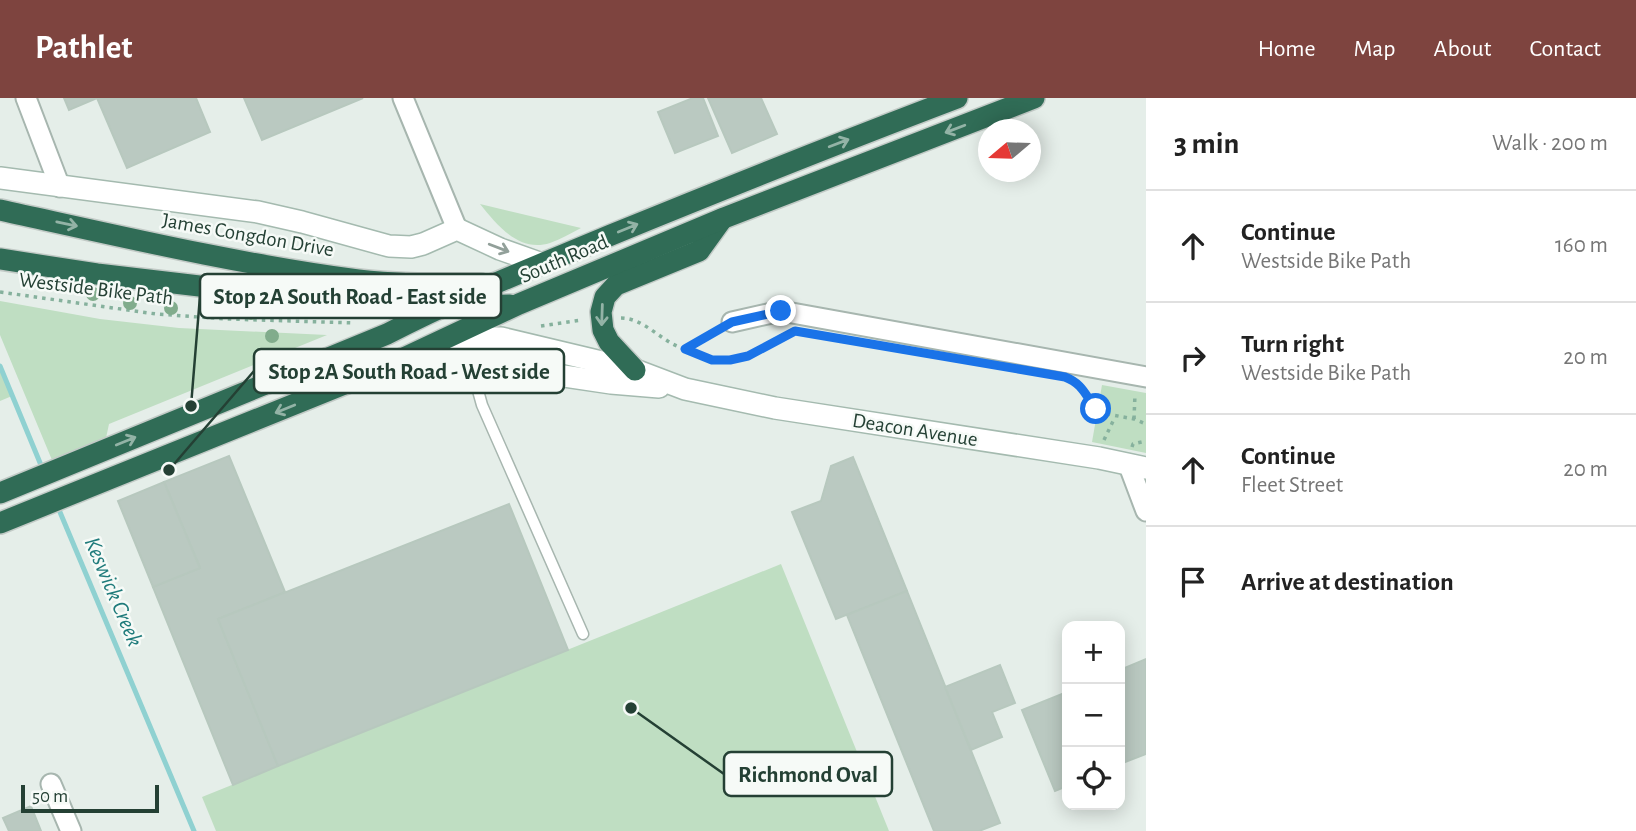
<!DOCTYPE html>
<html lang="en">
<head>
<meta charset="utf-8">
<style>
  body { margin:0; font-family:"Alegreya Sans",sans-serif; background:#f6f6f6; color:#222 }
  .controls { position:absolute; right:21px; bottom:21px; display:grid; overflow:hidden; border-radius:14px; box-shadow:0 4px 18px #0003 }
  .controls button { width:63px; height:63px; display:grid; place-items:center; padding:0; border:0; border-bottom:2px solid #e0e0e0; background:#fff; color:#222; font:35px sans-serif }
  .compass { position:absolute; left:978px; top:21px; width:63px; height:63px; border-radius:50%; background:#fff; box-shadow:0 4px 18px #0003; rotate:251deg }
  .scale { position:absolute; left:21px; bottom:18px; width:138px; box-sizing:border-box; padding-left:7px; border:4px solid #244034; border-top:0; font-size:19px; line-height:24px; white-space:nowrap; color:#244034; -webkit-text-stroke:5px #f6faf7; paint-order:stroke }
  .stop { position:absolute; width:21px; height:21px; margin:-16px; border:5px solid #1a73e8; border-radius:50%; background:#fff }
  .stop.end { background:#1a73e8; border-color:#fff; box-shadow:0 2px 7px #0008 }
  .list { margin:0; padding:0; list-style:none }
  h2 { display:flex; justify-content:space-between; align-items:center; height:91px; margin:0; padding:0 28px; font-size:30px }
  h2 small { font-size:23px; font-weight:400; color:#767676 }
  .list li { display:grid; grid-template-columns:46px 1fr auto; gap:21px; align-items:center; box-sizing:border-box; height:112px; padding:0 28px; border-top:2px solid #e0e0e0 }
  .list b { display:block; font-size:26px; white-space:nowrap }
  .list p { margin:0; font-size:23px; white-space:nowrap; color:#767676 }
  .list em { font-size:23px; font-style:normal; color:#767676 }
  .icon { flex:none; width:38px; height:38px; fill:none; stroke:currentColor; stroke-width:2; stroke-linecap:round; stroke-linejoin:round }
  .map { position:relative; flex:none; width:1146px; height:733px; overflow:hidden }
  header { display:flex; align-items:center; gap:42px; box-sizing:border-box; height:98px; padding:0 35px; background:#7e443f; color:#fff }
  header strong { font-size:33px }
  nav { display:flex; gap:38px; margin-inline-start:auto; font-size:24px }
  main { display:flex }
  aside { flex:1; background:#fff }
  .map>svg:first-child { display:block }
  .green { fill:#bfdec2 }
  .lines { fill:none; stroke-linecap:round; stroke-linejoin:round }
  .stream { stroke:#8fd1d1; stroke-width:5 }
  .building { fill:#bac9c1; stroke:#b7c8be; stroke-width:2 }
  .lane-casing { stroke:#a7b6af; stroke-width:13 }
  .street-casing { stroke:#a7b6af; stroke-width:23 }
  .secondary-casing { stroke:#a4baaf; stroke-width:24 }
  .highway-casing { stroke:#c2cac6; stroke-width:24 }
  .path { stroke:#86b19d; stroke-width:3.5; stroke-dasharray:3.5 5; stroke-linecap:butt }
  .lane { stroke:#fff; stroke-width:10 }
  .street { stroke:#fff; stroke-width:19 }
  .secondary { stroke:#fff; stroke-width:21 }
  .highway { stroke:#306c56; stroke-width:21 }
  .tree { fill:#81ac8c }
  .oneway { stroke:#93b3a6 }
  .oneway2 { stroke:#92a09a }
  .route { stroke:#1a73e8; stroke-width:9 }
  .labels { text-anchor:middle; dominant-baseline:central; stroke-width:5; stroke-linejoin:round; paint-order:stroke }
  .street-label { font-size:21px; fill:#244034; stroke:#f6faf7 }
  .water-label { font-size:23px; font-style:italic; fill:#1f7b7b; stroke:#f6faf7 }
  .leader { fill:none; stroke:#244034; stroke-width:2.5 }
  .callout-dot { fill:#244034; stroke:#f6faf7; stroke-width:2.5 }
  .callout { fill:#f6faf7; stroke:#244034; stroke-width:2.5 }
  .callout-label { font-size:23px; text-anchor:middle; font-weight:bold; fill:#244034 }
</style>
</head>
<body>
<header>
<strong>Pathlet</strong>
<nav><a>Home</a><a>Map</a><a>About</a><a>Contact</a></nav>
</header>
<main>
<div class="map">
<svg width="1146" height="733" viewBox="0 0 1146 733">
  <rect width="100%" height="100%" fill="#e5eee9"/>
  <g class="green">
    <path d="M480 106 581 130C571 135 561 141 550 145 519 155 497 127 480 106Z"/>
    <polygon points="0,203 100,221 179,230 327,237 109,326 106,340 52,362 0,237"/>
    <polygon points="0,270 12,298 0,303"/>
    <polygon points="1102,287 1146,295 1146,355 1092,344"/>
    <polygon points="781,466 889,733 216,733 202,699"/>
  </g>
  <g class="lines">
    <g class="stream">
      <polyline points="0,268 43,372"/>
      <polyline points="57,407 194,733"/>
    </g>
  </g>
  <g class="building">
    <polygon points="64,0 97,0 69,12"/>
    <polygon points="97,0 196,0 210,34 127,70"/>
    <polygon points="244,0 363,0 262,42"/>
    <polygon points="693,0 703,0 718,38 675,55 658,14"/>
    <polygon points="708,0 761,0 777,36 732,55"/>
    <polygon points="229,358 285,494 218,521 278,668 233,687 153,489 200,470 164,384"/>
    <polygon points="853,359 907,493 836,521 792,414 821,403 831,368"/>
    <polygon points="164,384 200,470 153,489 118,403"/>
    <polygon points="509,406 568,552 278,668 218,521"/>
    <polygon points="907,493 1000,725 979,733 934,733 847,517"/>
    <polygon points="1146,561 1146,656 1120,666 1120,572"/>
    <polygon points="1000,567 1015,605 992,614 1002,639 971,652 945,589"/>
    <polygon points="1067,594 1067,688 1055,693 1022,612"/>
    <polygon points="31,708 41,733 9,733 3,720"/>
  </g>
  <g class="lines">
    <defs>
      <polyline id="lane" points="479,266 477,289 482,307 583,536"/>
      <g id="street">
        <polyline points="26,0 60,89"/>
        <polyline points="403,0 457,131"/>
        <polyline points="732,224 781,213 1146,279"/>
        <polyline points="1129,368 1146,413"/>
        <polyline points="51,686 71,733"/>
      </g>
      <g id="secondary">
        <polyline points="0,80 258,114 302,124 389,148 411,149 423,146 457,131 500,151 542,166"/>
        <polyline points="448,241 501,240 635,272 685,291 775,310 1099,360 1146,370"/>
        <polyline points="415,256 611,285 659,289"/>
      </g>
      <g id="highway">
        <path d="M0 112C119 138 237 166 358 182 398 187 440 186 481 186"/>
        <polyline points="0,161 97,176 268,196 438,209 510,207"/>
        <polyline points="635,272 609,244 603,232 601,214 605,199 616,187 699,153 722,121"/>
        <path d="M0 395 387 236C460 198 535 169 611 137 726 90 841 44 957 0"/>
        <polyline points="0,425 374,274 519,206 724,120 1034,0"/>
      </g>
    </defs>
    <use href="#lane" class="lane-casing"/>
    <use href="#street" class="street-casing"/>
    <use href="#secondary" class="secondary-casing"/>
    <use href="#highway" class="highway-casing"/>
    <g class="path">
      <polyline points="0,194 156,216 228,221 355,225"/>
      <path d="M621 220C645 220 662 245 685 251L719 233"/>
      <polyline points="541,228 582,222"/>
      <path d="M685 251C739 274 744 255 789 234"/>
      <polyline points="1078,286 1102,315 1134,321 1146,326"/>
      <polyline points="1134,321 1135,296"/>
      <polyline points="1104,342 1115,319"/>
      <polyline points="1132,349 1133,346 1146,343"/>
    </g>
    <use href="#lane" class="lane"/>
    <use href="#street" class="street"/>
    <use href="#secondary" class="secondary"/>
    <use href="#highway" class="highway"/>
  </g>
  <g class="tree">
    <circle cx="93" cy="196" r="7"/>
    <circle cx="130" cy="205" r="7"/>
    <circle cx="171" cy="210" r="7"/>
    <circle cx="251" cy="215" r="7"/>
    <circle cx="272" cy="238" r="7"/>
  </g>
  <defs><path id="oneway-shaft" d="M-6 0H5M1.5-3L5.5 0L1.5 3" fill="none" stroke-width="1.6" stroke-linecap="round" stroke-linejoin="round" transform="scale(1.75)"/></defs>
  <g class="oneway">
    <use href="#oneway-shaft" transform="translate(955 31) rotate(159)"/>
    <use href="#oneway-shaft" transform="translate(839 45) rotate(-21)"/>
    <use href="#oneway-shaft" transform="translate(67 126) rotate(12)"/>
    <use href="#oneway-shaft" transform="translate(628 130) rotate(-22)"/>
    <use href="#oneway-shaft" transform="translate(602 217) rotate(92)"/>
    <use href="#oneway-shaft" transform="translate(285 311) rotate(158)"/>
    <use href="#oneway-shaft" transform="translate(126 343) rotate(-22)"/>
  </g>
  <use class="oneway2" href="#oneway-shaft" transform="translate(499 150) rotate(21)"/>
  <g class="lines">
    <path class="route" d="M781 213 732 224 685 251 712 262H730L748 258 795 233 1065 279C1083 286 1085 297 1096 311"/>
  </g>
  <g class="labels">
    <g class="street-label">
      <text transform="translate(248 137) rotate(10)">James Congdon Drive</text>
      <text transform="translate(564 161) rotate(-23)">South Road</text>
      <text transform="translate(96 191) rotate(7)">Westside Bike Path</text>
      <text transform="translate(915 332) rotate(9)">Deacon Avenue</text>
    </g>
    <g class="water-label">
      <text transform="translate(113 494) rotate(67)">Keswick Creek</text>
    </g>
  </g>
  <path class="leader" d="M191 308L200 198M169 372L254 273M631 610L724 676"/>
  <g class="callout-dot">
    <circle cx="191" cy="308" r="7"/>
    <circle cx="169" cy="372" r="7"/>
    <circle cx="631" cy="610" r="7"/>
  </g>
  <g class="callout">
    <rect x="200" y="176" width="301" height="44" rx="7"/>
    <rect x="254" y="251" width="310" height="44" rx="7"/>
    <rect x="724" y="654" width="168" height="44" rx="7"/>
  </g>
  <g class="callout-label">
    <text x="350" y="206">Stop 2A South Road - East side</text>
    <text x="409" y="281">Stop 2A South Road - West side</text>
    <text x="808" y="684">Richmond Oval</text>
  </g>
</svg>
<div class="controls">
<button>+</button>
<button>−</button>
<button><svg class="icon" aria-label="locate" viewBox="0 0 24 24"><circle cx="12" cy="12" r="6"/><path d="M12 2v4M12 18v4M2 12h4M18 12h4"/></svg></button>
</div>
<svg class="compass" viewBox="-18 -18 36 36"><path d="M0-13l5 13h-10z" fill="#e53935"/><path d="M0 13l5-13h-10z" fill="#767676"/></svg>
<div class="scale">50 m</div>
<div class="stop" style="left:1096px;top:311px"></div>
<div class="stop end" style="left:781px;top:213px"></div>
</div>
<aside>
<h2>3 min<small>Walk · 200 m</small></h2>
<ul class="list">
<li><svg class="icon" aria-label="ahead" viewBox="0 0 24 24"><path d="M12 20V5M6 11l6-6 6 6"/></svg><div><b>Continue</b><p>Westside Bike Path</p></div><em>160 m</em></li>
<li><svg class="icon" aria-label="right" viewBox="0 0 24 24"><path d="M7 20v-9h11M14 6l5 5-5 5"/></svg><div><b>Turn right</b><p>Westside Bike Path</p></div><em>20 m</em></li>
<li><svg class="icon" aria-label="ahead" viewBox="0 0 24 24"><path d="M12 20V5M6 11l6-6 6 6"/></svg><div><b>Continue</b><p>Fleet Street</p></div><em>20 m</em></li>
<li><svg class="icon" aria-label="arrive" viewBox="0 0 24 24"><path d="M6 21V4h12l-3 4 3 4H6"/></svg><div><b>Arrive at destination</b></div></li>
</ul>
</aside>
</main>
</body>
</html>
